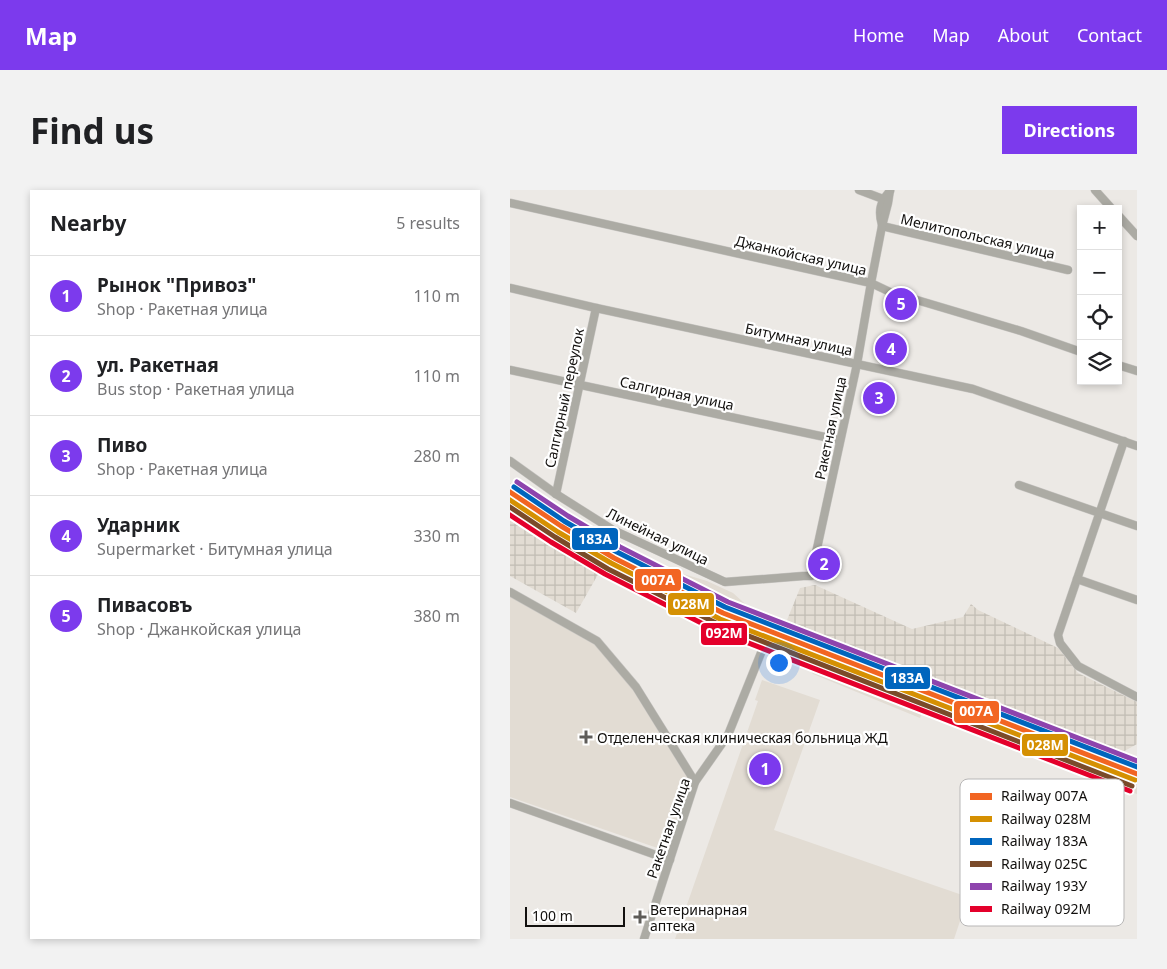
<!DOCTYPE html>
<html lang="en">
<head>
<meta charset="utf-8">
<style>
  body { margin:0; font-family:"Noto Sans",sans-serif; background:#f2f2f2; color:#202124 }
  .controls { position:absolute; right:15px; top:15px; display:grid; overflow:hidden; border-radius:0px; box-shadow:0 2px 8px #0003 }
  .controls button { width:45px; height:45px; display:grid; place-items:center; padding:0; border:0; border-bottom:1px solid #e0e0e0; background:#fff; color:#202124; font:25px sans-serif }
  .scale { position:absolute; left:15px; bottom:12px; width:100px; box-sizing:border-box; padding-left:5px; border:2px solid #12100e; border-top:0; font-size:14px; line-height:18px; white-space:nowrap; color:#12100e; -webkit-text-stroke:4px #fff; paint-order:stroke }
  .you { position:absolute; left:268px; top:472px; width:18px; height:18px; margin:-12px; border:4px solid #fff; border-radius:50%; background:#1a73e8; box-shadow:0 0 0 8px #1a73e833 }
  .badge { display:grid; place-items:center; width:32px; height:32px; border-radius:50%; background:#7c3aed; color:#fff; font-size:16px; font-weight:700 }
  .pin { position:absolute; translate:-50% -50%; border:2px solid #fff; box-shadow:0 1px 5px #0006 }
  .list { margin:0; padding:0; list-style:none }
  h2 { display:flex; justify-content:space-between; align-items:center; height:65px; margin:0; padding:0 20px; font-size:21px }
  h2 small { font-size:16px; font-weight:400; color:#757577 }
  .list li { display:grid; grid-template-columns:32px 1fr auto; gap:15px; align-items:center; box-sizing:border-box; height:80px; padding:0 20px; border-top:1px solid #e0e0e0 }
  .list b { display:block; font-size:19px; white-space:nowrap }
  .list p { margin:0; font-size:16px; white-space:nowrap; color:#757577 }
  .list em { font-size:16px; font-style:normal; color:#757577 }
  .icon { flex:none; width:28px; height:28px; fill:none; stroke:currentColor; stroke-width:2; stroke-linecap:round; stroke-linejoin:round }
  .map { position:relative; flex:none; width:627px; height:749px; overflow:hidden; border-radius:0px }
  header { display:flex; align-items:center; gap:30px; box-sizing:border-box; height:70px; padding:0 25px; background:#7c3aed; color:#fff }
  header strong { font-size:24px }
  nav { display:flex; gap:28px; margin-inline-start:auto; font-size:18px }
  .intro { display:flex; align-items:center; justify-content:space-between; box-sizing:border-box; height:120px; padding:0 30px }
  h1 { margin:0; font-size:35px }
  .button { padding:12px 22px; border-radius:0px; background:#7c3aed; color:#fff; font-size:18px; font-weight:700 }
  main { display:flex; gap:30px; padding:0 30px }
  aside { flex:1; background:#fff; border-radius:0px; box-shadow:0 2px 8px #0003 }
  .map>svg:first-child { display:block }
  .built { fill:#e2dcd3 }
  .industrial { fill:url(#industrial-grid) }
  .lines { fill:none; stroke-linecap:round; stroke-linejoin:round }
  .street-casing { stroke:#c8c6c3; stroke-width:9 }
  .street { stroke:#acaba4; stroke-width:8 }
  .rail-1-casing { stroke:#fff; stroke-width:9 }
  .rail-2-casing { stroke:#fff; stroke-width:9 }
  .rail-3-casing { stroke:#fff; stroke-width:9 }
  .rail-4-casing { stroke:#fff; stroke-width:9 }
  .rail-5-casing { stroke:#fff; stroke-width:9 }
  .rail-6-casing { stroke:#fff; stroke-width:9 }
  .rail-1 { stroke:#f26522; stroke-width:5 }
  .rail-2 { stroke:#d59002; stroke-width:5 }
  .rail-3 { stroke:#0065bd; stroke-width:5 }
  .rail-4 { stroke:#7a4b2a; stroke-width:5 }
  .rail-5 { stroke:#8e44ad; stroke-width:5 }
  .rail-6 { stroke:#e4002b; stroke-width:5 }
  .poi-dot { fill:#5e5c59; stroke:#fff; stroke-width:2 }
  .labels { text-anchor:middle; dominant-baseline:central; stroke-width:4.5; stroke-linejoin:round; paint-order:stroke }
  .street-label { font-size:14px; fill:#12100e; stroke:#fff }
  .poi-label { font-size:14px; fill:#12100e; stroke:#fff; text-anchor:start }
  .key { fill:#fff; stroke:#b8b7b7; stroke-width:1 }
  .key-label { font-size:14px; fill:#12100e }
  .line-badge { stroke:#fff; stroke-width:2 }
  .badge-label { font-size:14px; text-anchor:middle; font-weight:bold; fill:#fff }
</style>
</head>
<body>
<header>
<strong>Map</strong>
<nav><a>Home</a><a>Map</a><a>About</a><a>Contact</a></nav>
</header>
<div class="intro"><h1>Find us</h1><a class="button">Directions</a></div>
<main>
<aside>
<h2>Nearby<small>5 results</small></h2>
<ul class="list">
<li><span class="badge">1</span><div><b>Рынок &quot;Привоз&quot;</b><p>Shop · Ракетная улица</p></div><em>110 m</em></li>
<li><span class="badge">2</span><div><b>ул. Ракетная</b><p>Bus stop · Ракетная улица</p></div><em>110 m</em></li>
<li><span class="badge">3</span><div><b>Пиво</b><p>Shop · Ракетная улица</p></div><em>280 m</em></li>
<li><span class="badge">4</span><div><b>Ударник</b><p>Supermarket · Битумная улица</p></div><em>330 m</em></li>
<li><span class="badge">5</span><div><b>Пивасовъ</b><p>Shop · Джанкойская улица</p></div><em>380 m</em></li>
</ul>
</aside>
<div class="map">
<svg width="627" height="749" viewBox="0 0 627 749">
  <defs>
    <pattern id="industrial-grid" width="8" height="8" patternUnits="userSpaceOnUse" patternTransform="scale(1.25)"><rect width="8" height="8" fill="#e2dcd3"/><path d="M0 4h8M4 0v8" fill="none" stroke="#c1bcb4"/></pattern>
  </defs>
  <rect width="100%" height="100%" fill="#ece9e5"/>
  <g class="built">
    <polygon points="0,293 14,300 38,321 109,365 197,391 223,403 253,430 278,434 277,439 295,446 296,442 450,502 530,535 611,573 627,579 627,604 412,523 410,528 303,484 299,479 271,467 270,461 168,416 78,373 0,326"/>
    <polygon points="0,405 85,453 99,468 124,501 180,592 159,662 0,607"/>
    <polygon points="252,490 310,510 264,640 458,707 444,749 165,749 248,511 245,510"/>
  </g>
  <g class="industrial">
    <polygon points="0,327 8,333 90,381 66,423 0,386"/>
    <polygon points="305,395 402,439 453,427 461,414 468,420 548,458 568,483 627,512 627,554 611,563 423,489 275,435 290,398"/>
  </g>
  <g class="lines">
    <defs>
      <g id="street">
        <polyline points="349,0 373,9"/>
        <polyline points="585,0 602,19"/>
        <polyline points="0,13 361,93 380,102 511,141 571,162"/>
        <polyline points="608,25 627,46"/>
        <path d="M372 35C368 21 370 12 380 1"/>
        <polyline points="372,36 558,80"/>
        <polyline points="0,98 86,118 463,199 627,256"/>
        <polyline points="608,175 627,181"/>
        <polyline points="0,180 329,250"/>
        <polyline points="614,251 548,445 550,453 568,476 627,507"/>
        <polyline points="0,271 46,304 103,340 215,392 293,386 301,386 347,174 361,93 372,36 378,13 380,0"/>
        <polyline points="509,295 627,336"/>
        <polyline points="46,304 86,118"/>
        <polyline points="567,389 627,410"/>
        <polyline points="0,402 87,451 126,497 185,592"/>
        <polyline points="0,613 160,670"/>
        <polyline points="134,749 185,592 218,545 253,458"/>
      </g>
    </defs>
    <use href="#street" class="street-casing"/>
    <use href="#street" class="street"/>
    <defs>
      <polyline id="rail-1" points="0,302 51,336 104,368 213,423 627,584"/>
      <polyline id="rail-2" points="0,310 48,342 101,373 210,429 625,590"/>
      <polyline id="rail-3" points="4,297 54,331 107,362 215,417 627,577"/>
      <polyline id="rail-4" points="0,317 45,347 98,379 208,434 622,596"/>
      <polyline id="rail-5" points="7,292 58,326 110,357 218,412 627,571"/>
      <polyline id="rail-6" points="0,325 41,352 95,384 205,440 620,601"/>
    </defs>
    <use href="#rail-1" class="rail-1-casing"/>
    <use href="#rail-2" class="rail-2-casing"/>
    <use href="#rail-3" class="rail-3-casing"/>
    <use href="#rail-4" class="rail-4-casing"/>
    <use href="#rail-5" class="rail-5-casing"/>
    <use href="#rail-6" class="rail-6-casing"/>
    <use href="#rail-1" class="rail-1"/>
    <use href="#rail-2" class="rail-2"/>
    <use href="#rail-3" class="rail-3"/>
    <use href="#rail-4" class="rail-4"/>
    <use href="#rail-5" class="rail-5"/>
    <use href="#rail-6" class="rail-6"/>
  </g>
  <g class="poi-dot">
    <path d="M73.5 539.5h5v5h5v5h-5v5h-5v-5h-5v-5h5z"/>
    <path d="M127.5 719.5h5v5h5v5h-5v5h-5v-5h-5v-5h5z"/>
  </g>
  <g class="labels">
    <g class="street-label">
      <text transform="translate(468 46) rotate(13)">Мелитопольская улица</text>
      <text transform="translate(291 65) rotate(13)">Джанкойская улица</text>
      <text transform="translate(289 149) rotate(12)">Битумная улица</text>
      <text transform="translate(167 203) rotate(12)">Салгирная улица</text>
      <text transform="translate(54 208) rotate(-78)">Салгирный переулок</text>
      <text transform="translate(320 238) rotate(-78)">Ракетная улица</text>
      <text transform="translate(148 346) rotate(26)">Линейная улица</text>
      <text transform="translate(158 638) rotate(-71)">Ракетная улица</text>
    </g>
    <g class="poi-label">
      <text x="87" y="547">Отделенческая клиническая больница ЖД</text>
      <text x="140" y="719">Ветеринарная<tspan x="140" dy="16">аптека</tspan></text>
    </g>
  </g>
  <rect x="450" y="589" width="164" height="147" rx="8" class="key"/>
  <rect x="460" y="603" width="22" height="7" fill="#f26522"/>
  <rect x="460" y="626" width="22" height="6" fill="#d59002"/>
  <rect x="460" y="648" width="22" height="7" fill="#0065bd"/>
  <rect x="460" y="671" width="22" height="6" fill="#7a4b2a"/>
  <rect x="460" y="693" width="22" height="7" fill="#8e44ad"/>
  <rect x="460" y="716" width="22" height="6" fill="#e4002b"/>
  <g class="key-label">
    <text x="491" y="611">Railway 007А</text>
    <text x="491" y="634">Railway 028М</text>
    <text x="491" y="656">Railway 183А</text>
    <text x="491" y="679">Railway 025С</text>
    <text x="491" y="701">Railway 193У</text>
    <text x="491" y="724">Railway 092М</text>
  </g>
  <g class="line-badge">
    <rect x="61" y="337" width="48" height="24" rx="5" fill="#0065bd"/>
    <rect x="124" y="378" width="48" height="24" rx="5" fill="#f26522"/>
    <rect x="157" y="402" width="48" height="24" rx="5" fill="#d59002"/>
    <rect x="190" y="432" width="48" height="24" rx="5" fill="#e4002b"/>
    <rect x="374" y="476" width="47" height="24" rx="5" fill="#0065bd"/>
    <rect x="443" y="510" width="47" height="24" rx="5" fill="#f26522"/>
    <rect x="511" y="543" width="48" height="24" rx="5" fill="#d59002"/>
  </g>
  <g class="badge-label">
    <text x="85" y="354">183А</text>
    <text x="148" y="395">007А</text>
    <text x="181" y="419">028М</text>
    <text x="214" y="448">092М</text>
    <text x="397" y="493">183А</text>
    <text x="466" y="526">007А</text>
    <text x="535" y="560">028М</text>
  </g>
</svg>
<div class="controls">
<button>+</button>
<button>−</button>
<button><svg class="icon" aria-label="locate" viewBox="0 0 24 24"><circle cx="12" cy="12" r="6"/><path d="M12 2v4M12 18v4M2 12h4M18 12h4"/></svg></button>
<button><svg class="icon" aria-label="layers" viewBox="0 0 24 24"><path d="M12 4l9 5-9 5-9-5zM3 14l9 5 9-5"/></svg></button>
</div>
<div class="scale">100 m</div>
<div class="you"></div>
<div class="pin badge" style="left:255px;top:579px">1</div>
<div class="pin badge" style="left:314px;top:374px">2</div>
<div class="pin badge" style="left:369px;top:208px">3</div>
<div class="pin badge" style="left:381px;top:159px">4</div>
<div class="pin badge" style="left:391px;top:114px">5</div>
</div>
</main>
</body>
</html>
